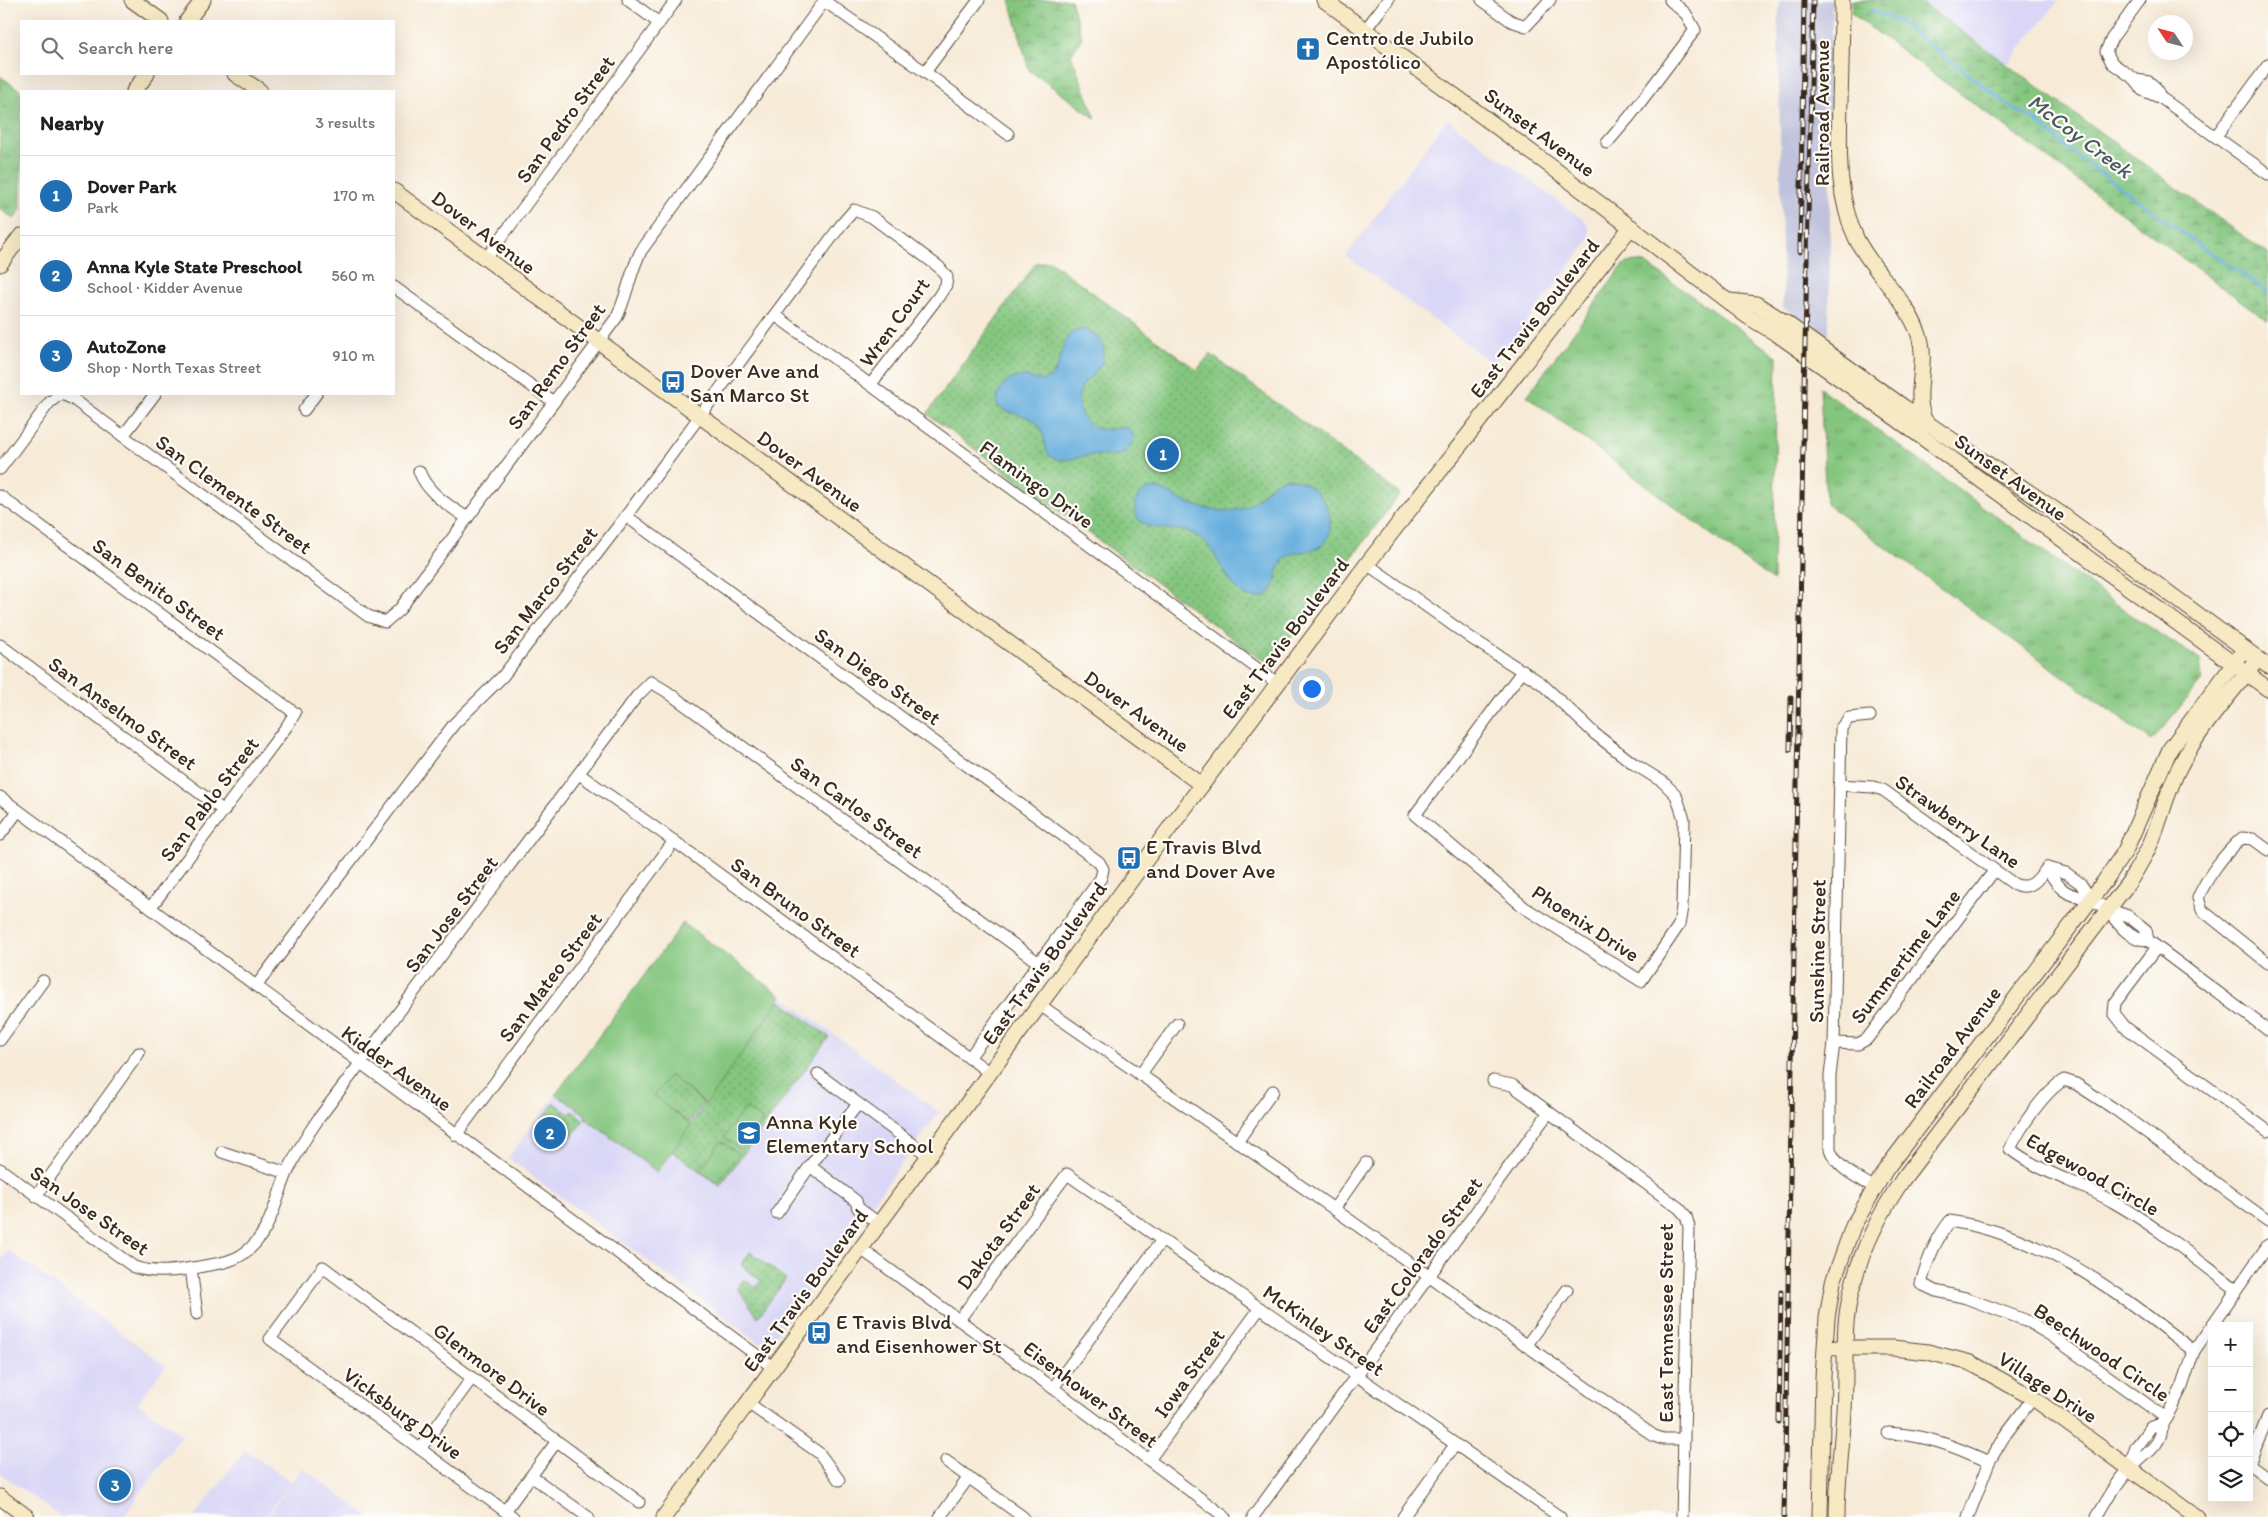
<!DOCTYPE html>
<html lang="en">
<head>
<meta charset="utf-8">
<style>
  body { margin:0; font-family:Itim,sans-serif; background:#f2f2f2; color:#202124 }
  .controls { position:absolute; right:15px; bottom:15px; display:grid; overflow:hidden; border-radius:0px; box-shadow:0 5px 20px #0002 }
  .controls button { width:45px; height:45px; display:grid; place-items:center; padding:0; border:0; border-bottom:1px solid #e0e0e0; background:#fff; color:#202124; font:25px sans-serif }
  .compass { position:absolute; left:2148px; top:15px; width:45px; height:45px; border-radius:50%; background:#fff; box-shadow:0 5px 20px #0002; rotate:306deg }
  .you { position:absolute; left:1311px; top:688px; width:18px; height:18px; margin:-12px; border:4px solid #fff; border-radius:50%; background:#1a73e8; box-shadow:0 0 0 8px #1a73e833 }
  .badge { display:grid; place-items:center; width:32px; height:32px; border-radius:50%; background:#1f6fb2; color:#fff; font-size:16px; font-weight:700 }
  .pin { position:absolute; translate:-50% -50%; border:2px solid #fff; box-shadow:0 1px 5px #0006 }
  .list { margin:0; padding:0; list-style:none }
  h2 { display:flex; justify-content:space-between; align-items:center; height:65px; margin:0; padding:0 20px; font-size:21px }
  h2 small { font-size:16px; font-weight:400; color:#757577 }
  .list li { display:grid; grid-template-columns:32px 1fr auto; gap:15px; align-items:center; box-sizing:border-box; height:80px; padding:0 20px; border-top:1px solid #e0e0e0 }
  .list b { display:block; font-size:19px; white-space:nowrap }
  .list p { margin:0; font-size:16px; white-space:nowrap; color:#757577 }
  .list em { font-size:16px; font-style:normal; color:#757577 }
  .icon { flex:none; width:28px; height:28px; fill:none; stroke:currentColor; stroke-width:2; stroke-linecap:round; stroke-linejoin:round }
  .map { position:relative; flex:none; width:2268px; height:1517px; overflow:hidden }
  .search { position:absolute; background:#fff; box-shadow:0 5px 20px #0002; left:20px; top:20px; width:375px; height:55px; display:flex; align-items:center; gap:12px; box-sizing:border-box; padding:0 18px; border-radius:0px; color:#757577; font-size:19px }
  .panel { position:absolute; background:#fff; box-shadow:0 5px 20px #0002; left:20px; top:90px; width:375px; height:305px; border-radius:0px }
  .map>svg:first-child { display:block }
  .built { fill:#d9d6f7 }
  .railway { fill:#c0c2dd }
  .grass { fill:url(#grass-tufts); stroke:#60784e }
  .wetland { fill:url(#wetland-marsh); stroke:#60784e }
  .park { fill:url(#park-dots); stroke:#60784e }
  .pitch { fill:#84c67f; stroke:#60784e }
  .water { fill:#66afde; stroke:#506c7e }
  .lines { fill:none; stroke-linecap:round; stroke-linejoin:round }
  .stream { stroke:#66afde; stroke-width:3 }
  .street-casing { stroke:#57473a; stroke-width:13 }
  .secondary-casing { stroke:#57473a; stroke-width:17 }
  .street { stroke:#fff; stroke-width:11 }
  .secondary { stroke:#f7e9c3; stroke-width:15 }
  .rail-casing { stroke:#3b2a1e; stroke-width:5 }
  .rail { stroke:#fdfcf7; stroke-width:3; stroke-dasharray:9; stroke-linecap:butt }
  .labels { text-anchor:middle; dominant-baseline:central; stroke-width:4.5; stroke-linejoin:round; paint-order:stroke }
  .poi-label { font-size:21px; fill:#3b2a1e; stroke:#fdfcf7; text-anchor:start }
  .street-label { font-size:21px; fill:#3b2a1e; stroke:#fdfcf7 }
  .water-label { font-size:22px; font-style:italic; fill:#4a5961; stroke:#fdfcf7 }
</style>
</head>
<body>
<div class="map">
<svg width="2268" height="1517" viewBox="0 0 2268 1517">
  <defs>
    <pattern id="grass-tufts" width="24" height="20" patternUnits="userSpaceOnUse" patternTransform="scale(1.25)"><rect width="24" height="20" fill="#84c67f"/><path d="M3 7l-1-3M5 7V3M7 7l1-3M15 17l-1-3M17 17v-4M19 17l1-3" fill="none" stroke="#6da167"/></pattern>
    <pattern id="wetland-marsh" width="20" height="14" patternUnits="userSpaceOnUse" patternTransform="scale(1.25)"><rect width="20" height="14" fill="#84c67f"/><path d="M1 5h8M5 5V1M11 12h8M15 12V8" fill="none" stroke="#6da167"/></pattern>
    <pattern id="park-dots" width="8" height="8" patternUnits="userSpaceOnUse" patternTransform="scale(1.25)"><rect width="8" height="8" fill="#84c67f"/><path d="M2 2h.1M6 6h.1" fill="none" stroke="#6da167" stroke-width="1.8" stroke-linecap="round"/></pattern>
  </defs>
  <rect width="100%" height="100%" fill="#fdfcf7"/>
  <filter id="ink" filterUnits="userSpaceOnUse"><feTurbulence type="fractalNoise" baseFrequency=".02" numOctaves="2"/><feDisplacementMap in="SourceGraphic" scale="10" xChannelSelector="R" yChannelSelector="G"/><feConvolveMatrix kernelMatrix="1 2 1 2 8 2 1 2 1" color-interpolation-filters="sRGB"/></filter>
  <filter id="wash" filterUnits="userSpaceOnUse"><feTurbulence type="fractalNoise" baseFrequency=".0096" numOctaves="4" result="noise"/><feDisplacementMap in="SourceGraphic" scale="20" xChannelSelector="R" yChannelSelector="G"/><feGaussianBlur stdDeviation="1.12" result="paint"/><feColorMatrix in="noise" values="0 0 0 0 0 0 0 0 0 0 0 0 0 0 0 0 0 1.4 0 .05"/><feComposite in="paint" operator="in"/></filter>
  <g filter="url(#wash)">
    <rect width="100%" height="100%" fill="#f7ebd8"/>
    <g class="built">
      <polygon points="1917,0 2059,0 2007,65"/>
      <polygon points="1447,119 1581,218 1587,223 1589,229 1589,238 1585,246 1494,364 1346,256"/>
      <polygon points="683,923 939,1112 773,1339 767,1343 758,1342 508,1158"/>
      <polygon points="8,1250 166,1366 137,1403 182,1435 123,1517 61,1517 0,1473 0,1262"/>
      <polygon points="245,1450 291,1482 265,1517 194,1517"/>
      <polygon points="302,1468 369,1517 267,1517"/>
    </g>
    <polygon class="railway" points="1780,0 1832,0 1829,334 1783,308 1778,22"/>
    <g class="grass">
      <polygon points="0,76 21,91 21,209 14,219 0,209"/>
      <polygon points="1634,261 1645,263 1777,356 1773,581 1527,396 1623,265"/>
      <polygon points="1820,388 2130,614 2200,660 2202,680 2152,741 1826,504"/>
    </g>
    <g class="wetland">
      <polygon points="1010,0 1071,0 1082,38 1071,54 1096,119 1029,70"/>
      <polygon points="1852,0 1918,0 2268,254 2268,321 1851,13"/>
    </g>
    <g class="park">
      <polygon points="1050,261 1197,370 1210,354 1400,494 1275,659 1268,661 1259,658 927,414 1036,263"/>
      <polygon points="779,1000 829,1037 720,1186 672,1151"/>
      <polygon points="670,1075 704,1103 689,1123 653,1096"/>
      <polygon points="554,1103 569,1114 572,1111 584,1120 564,1146 537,1126"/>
      <polygon points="750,1252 786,1279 758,1317 737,1288 744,1279 756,1288 761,1281 741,1265"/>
    </g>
    <g class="pitch">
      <polygon points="683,923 782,996 706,1104 670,1075 654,1096 691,1125 657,1172 585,1118 586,1115 556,1094"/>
      <polygon points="745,1108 763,1120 741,1150 724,1137"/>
      <polygon points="721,1141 739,1154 717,1183 700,1171"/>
    </g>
    <g class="water">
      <path d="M1086 330C1105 336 1109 354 1097 370 1093 376 1085 380 1082 387 1075 400 1079 418 1091 426 1103 434 1117 425 1129 429 1133 433 1135 437 1132 443 1125 460 1108 455 1093 455 1078 455 1061 467 1048 454 1044 445 1045 435 1039 426 1028 411 1009 417 997 405 996 389 1010 374 1027 377 1034 379 1041 383 1049 378 1066 366 1056 327 1086 330Z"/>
      <path d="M1286 478C1311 481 1334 502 1330 530 1327 552 1308 549 1292 554 1271 560 1283 597 1257 598 1230 599 1220 555 1204 541 1199 536 1192 533 1185 531 1168 527 1140 533 1135 511 1134 507 1135 501 1138 497 1141 491 1147 489 1154 488 1162 489 1168 493 1175 497 1195 507 1224 516 1246 507 1262 500 1267 482 1286 478Z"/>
    </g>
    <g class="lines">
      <polyline class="stream" points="1871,10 1900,22 2010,106 2032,118 2072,152 2202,247 2268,292"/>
    </g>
  </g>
  <g filter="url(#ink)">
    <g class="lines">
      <defs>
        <g id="street">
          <polyline points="628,0 659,23"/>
          <polyline points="823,0 925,72 1008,134"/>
          <polyline points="1482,0 1511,21 1526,26 1550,0"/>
          <polyline points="2140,0 2112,38 2106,51 2112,63 2136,80 2149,82 2155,87 2161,98"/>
          <polyline points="1365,30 1388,0"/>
          <polyline points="925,72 979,0"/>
          <polyline points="2136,80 2142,90 2161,98 2268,174"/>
          <polyline points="2216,136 2268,65"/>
          <polyline points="1607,143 1630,116 1695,30 1686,14 1670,0"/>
          <polyline points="485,260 676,0"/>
          <polyline points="394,287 554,402"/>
          <polyline points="775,315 1277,683"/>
          <path d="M62 394 73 399 123 436 368 616 385 622 399 610 617 317C627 296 630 272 641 251L825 0"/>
          <polyline points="304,410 316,394"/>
          <polyline points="123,436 155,394"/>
          <polyline points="0,469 49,403 60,394"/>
          <path d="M419 471C427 493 448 505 467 518"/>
          <polyline points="0,496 295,713 287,726 151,907"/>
          <polyline points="626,516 1099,862 1103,869 1101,878 969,1058"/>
          <polyline points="1367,564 1471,638 1541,683 1595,734 1634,764 1663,782 1676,795 1684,819 1682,907 1679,925 1641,981 1525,908 1415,815 1523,670"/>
          <polyline points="0,645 224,811"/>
          <path d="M1870 716 1849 718 1841 728 1834 1043 1830 1076V1149C1837 1169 1856 1176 1873 1187"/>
          <polyline points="579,774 674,841 990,1073"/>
          <path d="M1839 785 1873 787 1883 790 2014 884C2031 891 2037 880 2047 868"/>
          <polyline points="0,797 774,1368"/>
          <polyline points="0,835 18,811"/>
          <path d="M2268 850 2253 839 2242 838C2224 854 2207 877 2198 898L2202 910 2268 963"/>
          <polyline points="2047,868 2066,873 2080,883 2091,899 2107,909 2128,916 2146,930 2148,940 2157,947 2268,1030"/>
          <path d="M2047 868C2060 891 2065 895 2091 899"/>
          <path d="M2107 909C2118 924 2129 940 2148 940"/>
          <polyline points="2157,947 2115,1003 2114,1013 2125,1027 2268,1131"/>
          <polyline points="257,985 454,724 503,676 626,516 841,225 854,210 872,217 939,267 947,277 946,285 939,296 871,384"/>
          <polyline points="1040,1005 1334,1209 1654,1436 1663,1439 1684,1439"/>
          <polyline points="0,1040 43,981"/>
          <polyline points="1834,1043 1858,1044 1867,1039 1994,871"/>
          <polyline points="818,1074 929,1156"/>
          <polyline points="1140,1075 1177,1024"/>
          <polyline points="1493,1081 1512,1085 1679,1208 1686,1216 1689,1227 1682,1517"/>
          <polyline points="858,1104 810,1166 856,1201 858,1208 880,1224"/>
          <polyline points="456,1135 674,841"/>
          <polyline points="1237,1142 1273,1091"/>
          <polyline points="222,1152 287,1173"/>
          <path d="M0 1169 134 1267C155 1274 177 1271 199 1267 213 1264 230 1263 243 1254 271 1235 275 1200 288 1171 297 1152 307 1135 319 1118L637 696 651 682 666 691 1039 963"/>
          <polyline points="36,1196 139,1053"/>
          <polyline points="1334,1209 1366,1163"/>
          <polyline points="777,1213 810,1166"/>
          <polyline points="861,1249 1053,1388 1225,1517"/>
          <polyline points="191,1268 197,1314"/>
          <path d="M2236 1289C2196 1259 2157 1227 2115 1203 2081 1183 2041 1173 2010 1149 2020 1128 2044 1092 2064 1080L2076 1084 2116 1110 2268 1221"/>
          <polyline points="959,1320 1067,1174 1560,1517"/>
          <polyline points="1526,1346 1567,1290"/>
          <polyline points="1053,1388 1162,1240"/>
          <polyline points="748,1403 819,1453 839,1480"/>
          <polyline points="2268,1416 2249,1464 2268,1478"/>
          <path d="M2166 1418 2050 1335 2025 1320 1966 1298 1936 1291 1921 1284C1927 1260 1935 1240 1950 1221 2048 1236 2117 1293 2194 1351"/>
          <path d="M1888 1433C1926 1435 1954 1446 1989 1462"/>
          <polyline points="420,1449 472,1378"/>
          <polyline points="1149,1460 1260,1308"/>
          <polyline points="946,1461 1023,1517"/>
          <polyline points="2129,1469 2136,1447 2151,1427 2162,1424 2166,1418 2182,1387 2194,1351 2268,1245"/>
          <polyline points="531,1476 588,1517"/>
          <polyline points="505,1511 557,1441"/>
          <polyline points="513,1517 270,1339 323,1267 639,1502"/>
          <polyline points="940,1517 969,1477"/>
          <polyline points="1253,1517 1549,1112"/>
          <polyline points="1403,1517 1455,1445"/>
          <polyline points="1968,1517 1989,1462 2005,1435 2033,1398"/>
          <path d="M2097 1517C2107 1501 2116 1482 2130 1469 2143 1455 2163 1446 2162 1424"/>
        </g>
        <g id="secondary">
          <polyline points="132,0 161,21"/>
          <polyline points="1324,0 1553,168 1747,316 1777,334 1897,419 2268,689"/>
          <path d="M1842 0C1842 34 1841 68 1840 102 1839 149 1836 197 1857 240 1874 273 1907 300 1919 335 1929 364 1912 393 1925 421"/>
          <polyline points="187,21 203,0"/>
          <polyline points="235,74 260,91"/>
          <polyline points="134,91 147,74"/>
          <polyline points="394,191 1202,785"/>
          <polyline points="0,264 21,236"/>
          <polyline points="1730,301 1756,304 1783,321 1905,408 2064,516 2268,666"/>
          <polyline points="1836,1348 1893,1348 1928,1352 1971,1363 2033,1398 2196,1517"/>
          <polyline points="0,1497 27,1517"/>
          <polyline points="664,1517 1148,857 1367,564 1631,227"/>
          <polyline points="1820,1517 1823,1377 1827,1318 1833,1282 1853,1226 1886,1169 2104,882 2125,851 2170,749 2245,649"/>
          <path d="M1837 1517C1837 1481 1842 1446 1844 1410 1846 1381 1844 1352 1846 1323 1851 1270 1874 1222 1903 1179L2129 882C2138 867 2148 852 2154 835 2163 811 2169 786 2181 764 2199 728 2233 691 2258 659"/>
        </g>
      </defs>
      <use href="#street" class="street-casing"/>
      <use href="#secondary" class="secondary-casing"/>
      <use href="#street" class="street"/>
      <use href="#secondary" class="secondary"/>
      <defs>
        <g id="rail">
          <polyline points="1800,252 1804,0"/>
          <polyline points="1790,750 1791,697"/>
          <polyline points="1779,1422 1781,1292"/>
          <polyline points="1784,1517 1804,388 1813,0"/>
        </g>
      </defs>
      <use href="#rail" class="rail-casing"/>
      <use href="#rail" class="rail"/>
    </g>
  </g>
  <defs>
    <symbol id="church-square" viewBox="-11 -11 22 22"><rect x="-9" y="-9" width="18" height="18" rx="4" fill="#1f6fb2" stroke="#fdfcf7"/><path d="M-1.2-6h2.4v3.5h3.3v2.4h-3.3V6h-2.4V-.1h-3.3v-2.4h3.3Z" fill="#fff"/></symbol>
    <symbol id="bus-square" viewBox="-11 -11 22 22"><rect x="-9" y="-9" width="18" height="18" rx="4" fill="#1f6fb2" stroke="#fdfcf7"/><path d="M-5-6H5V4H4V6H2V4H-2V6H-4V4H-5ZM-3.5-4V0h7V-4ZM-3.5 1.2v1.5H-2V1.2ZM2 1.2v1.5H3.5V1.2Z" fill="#fff"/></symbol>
    <symbol id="school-square" viewBox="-11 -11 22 22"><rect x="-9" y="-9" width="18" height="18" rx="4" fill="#1f6fb2" stroke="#fdfcf7"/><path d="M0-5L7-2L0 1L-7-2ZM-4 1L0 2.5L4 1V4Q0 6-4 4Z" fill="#fff"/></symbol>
  </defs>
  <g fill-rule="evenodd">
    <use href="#church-square" x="1294" y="35" width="28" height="28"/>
    <use href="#bus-square" x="659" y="368" width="28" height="28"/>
    <use href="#bus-square" x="1115" y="844" width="28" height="28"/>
    <use href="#school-square" x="735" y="1119" width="28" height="28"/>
    <use href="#bus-square" x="805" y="1319" width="28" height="28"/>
  </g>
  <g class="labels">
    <g class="poi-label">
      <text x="1326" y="37">Centro de Jubilo<tspan x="1326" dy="24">Apostólico</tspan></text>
      <text x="690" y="370">Dover Ave and<tspan x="690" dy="24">San Marco St</tspan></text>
      <text x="1146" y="846">E Travis Blvd<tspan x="1146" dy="24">and Dover Ave</tspan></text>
      <text x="766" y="1121">Anna Kyle<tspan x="766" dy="24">Elementary School</tspan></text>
      <text x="836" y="1321">E Travis Blvd<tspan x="836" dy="24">and Eisenhower St</tspan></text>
    </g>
    <g class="street-label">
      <text transform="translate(1821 113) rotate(-90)">Railroad Avenue</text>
      <text transform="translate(565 119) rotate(-54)">San Pedro Street</text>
      <text transform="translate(1540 132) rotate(37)">Sunset Avenue</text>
      <text transform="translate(484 232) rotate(37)">Dover Avenue</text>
      <text transform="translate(1534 318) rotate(-52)">East Travis Boulevard</text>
      <text transform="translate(894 322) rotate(-54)">Wren Court</text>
      <text transform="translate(556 366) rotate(-54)">San Remo Street</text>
      <text transform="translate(810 471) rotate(36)">Dover Avenue</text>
      <text transform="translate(2011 477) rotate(36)">Sunset Avenue</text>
      <text transform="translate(1037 484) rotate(36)">Flamingo Drive</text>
      <text transform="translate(234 494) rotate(36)">San Clemente Street</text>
      <text transform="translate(159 589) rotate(36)">San Benito Street</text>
      <text transform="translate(545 590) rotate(-52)">San Marco Street</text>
      <text transform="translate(1285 638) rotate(-53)">East Travis Boulevard</text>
      <text transform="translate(878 676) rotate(36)">San Diego Street</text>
      <text transform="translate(1137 711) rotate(36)">Dover Avenue</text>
      <text transform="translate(123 713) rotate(36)">San Anselmo Street</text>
      <text transform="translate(209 799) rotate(-53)">San Pablo Street</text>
      <text transform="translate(857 807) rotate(36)">San Carlos Street</text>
      <text transform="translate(1958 821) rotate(35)">Strawberry Lane</text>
      <text transform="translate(796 907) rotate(36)">San Bruno Street</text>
      <text transform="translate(451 914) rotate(-53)">San Jose Street</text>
      <text transform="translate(1586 923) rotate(33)">Phoenix Drive</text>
      <text transform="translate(1817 951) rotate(-89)">Sunshine Street</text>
      <text transform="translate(1905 956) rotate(-52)">Summertime Lane</text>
      <text transform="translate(1044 963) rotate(-54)">East Travis Boulevard</text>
      <text transform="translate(550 977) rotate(-53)">San Mateo Street</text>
      <text transform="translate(1952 1047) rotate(-53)">Railroad Avenue</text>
      <text transform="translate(397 1068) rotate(36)">Kidder Avenue</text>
      <text transform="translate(2093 1174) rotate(29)">Edgewood Circle</text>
      <text transform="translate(90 1210) rotate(35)">San Jose Street</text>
      <text transform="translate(998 1236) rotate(-54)">Dakota Street</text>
      <text transform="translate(1422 1255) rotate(-54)">East Colorado Street</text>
      <text transform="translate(805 1290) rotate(-54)">East Travis Boulevard</text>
      <text transform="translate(1665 1323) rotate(-90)">East Tennessee Street</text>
      <text transform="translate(1324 1330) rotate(35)">McKinley Street</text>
      <text transform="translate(2102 1352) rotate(34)">Beechwood Circle</text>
      <text transform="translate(492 1369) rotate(37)">Glenmore Drive</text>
      <text transform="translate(1189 1373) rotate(-54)">Iowa Street</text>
      <text transform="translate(2048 1387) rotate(33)">Village Drive</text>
      <text transform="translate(1091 1394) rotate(37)">Eisenhower Street</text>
      <text transform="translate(403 1413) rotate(36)">Vicksburg Drive</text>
    </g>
    <g class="water-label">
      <text transform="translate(2080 136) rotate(37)">McCoy Creek</text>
    </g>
  </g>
</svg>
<div class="controls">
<button>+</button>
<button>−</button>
<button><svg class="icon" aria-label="locate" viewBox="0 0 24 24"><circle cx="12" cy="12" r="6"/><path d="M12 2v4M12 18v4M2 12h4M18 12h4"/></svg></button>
<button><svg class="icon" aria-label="layers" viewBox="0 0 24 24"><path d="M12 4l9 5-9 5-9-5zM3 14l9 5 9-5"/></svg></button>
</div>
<svg class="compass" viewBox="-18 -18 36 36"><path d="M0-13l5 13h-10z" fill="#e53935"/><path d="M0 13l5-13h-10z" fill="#757577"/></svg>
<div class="you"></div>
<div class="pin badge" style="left:1163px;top:454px">1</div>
<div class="pin badge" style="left:550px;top:1133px">2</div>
<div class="pin badge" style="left:115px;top:1485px">3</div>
<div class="search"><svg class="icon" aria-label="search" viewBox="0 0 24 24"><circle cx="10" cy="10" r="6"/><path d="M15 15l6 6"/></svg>Search here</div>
<section class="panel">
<h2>Nearby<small>3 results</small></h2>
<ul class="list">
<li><span class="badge">1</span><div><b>Dover Park</b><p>Park</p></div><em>170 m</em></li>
<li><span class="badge">2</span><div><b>Anna Kyle State Preschool</b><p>School · Kidder Avenue</p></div><em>560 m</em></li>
<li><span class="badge">3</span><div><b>AutoZone</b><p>Shop · North Texas Street</p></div><em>910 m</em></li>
</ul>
</section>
</div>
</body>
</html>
